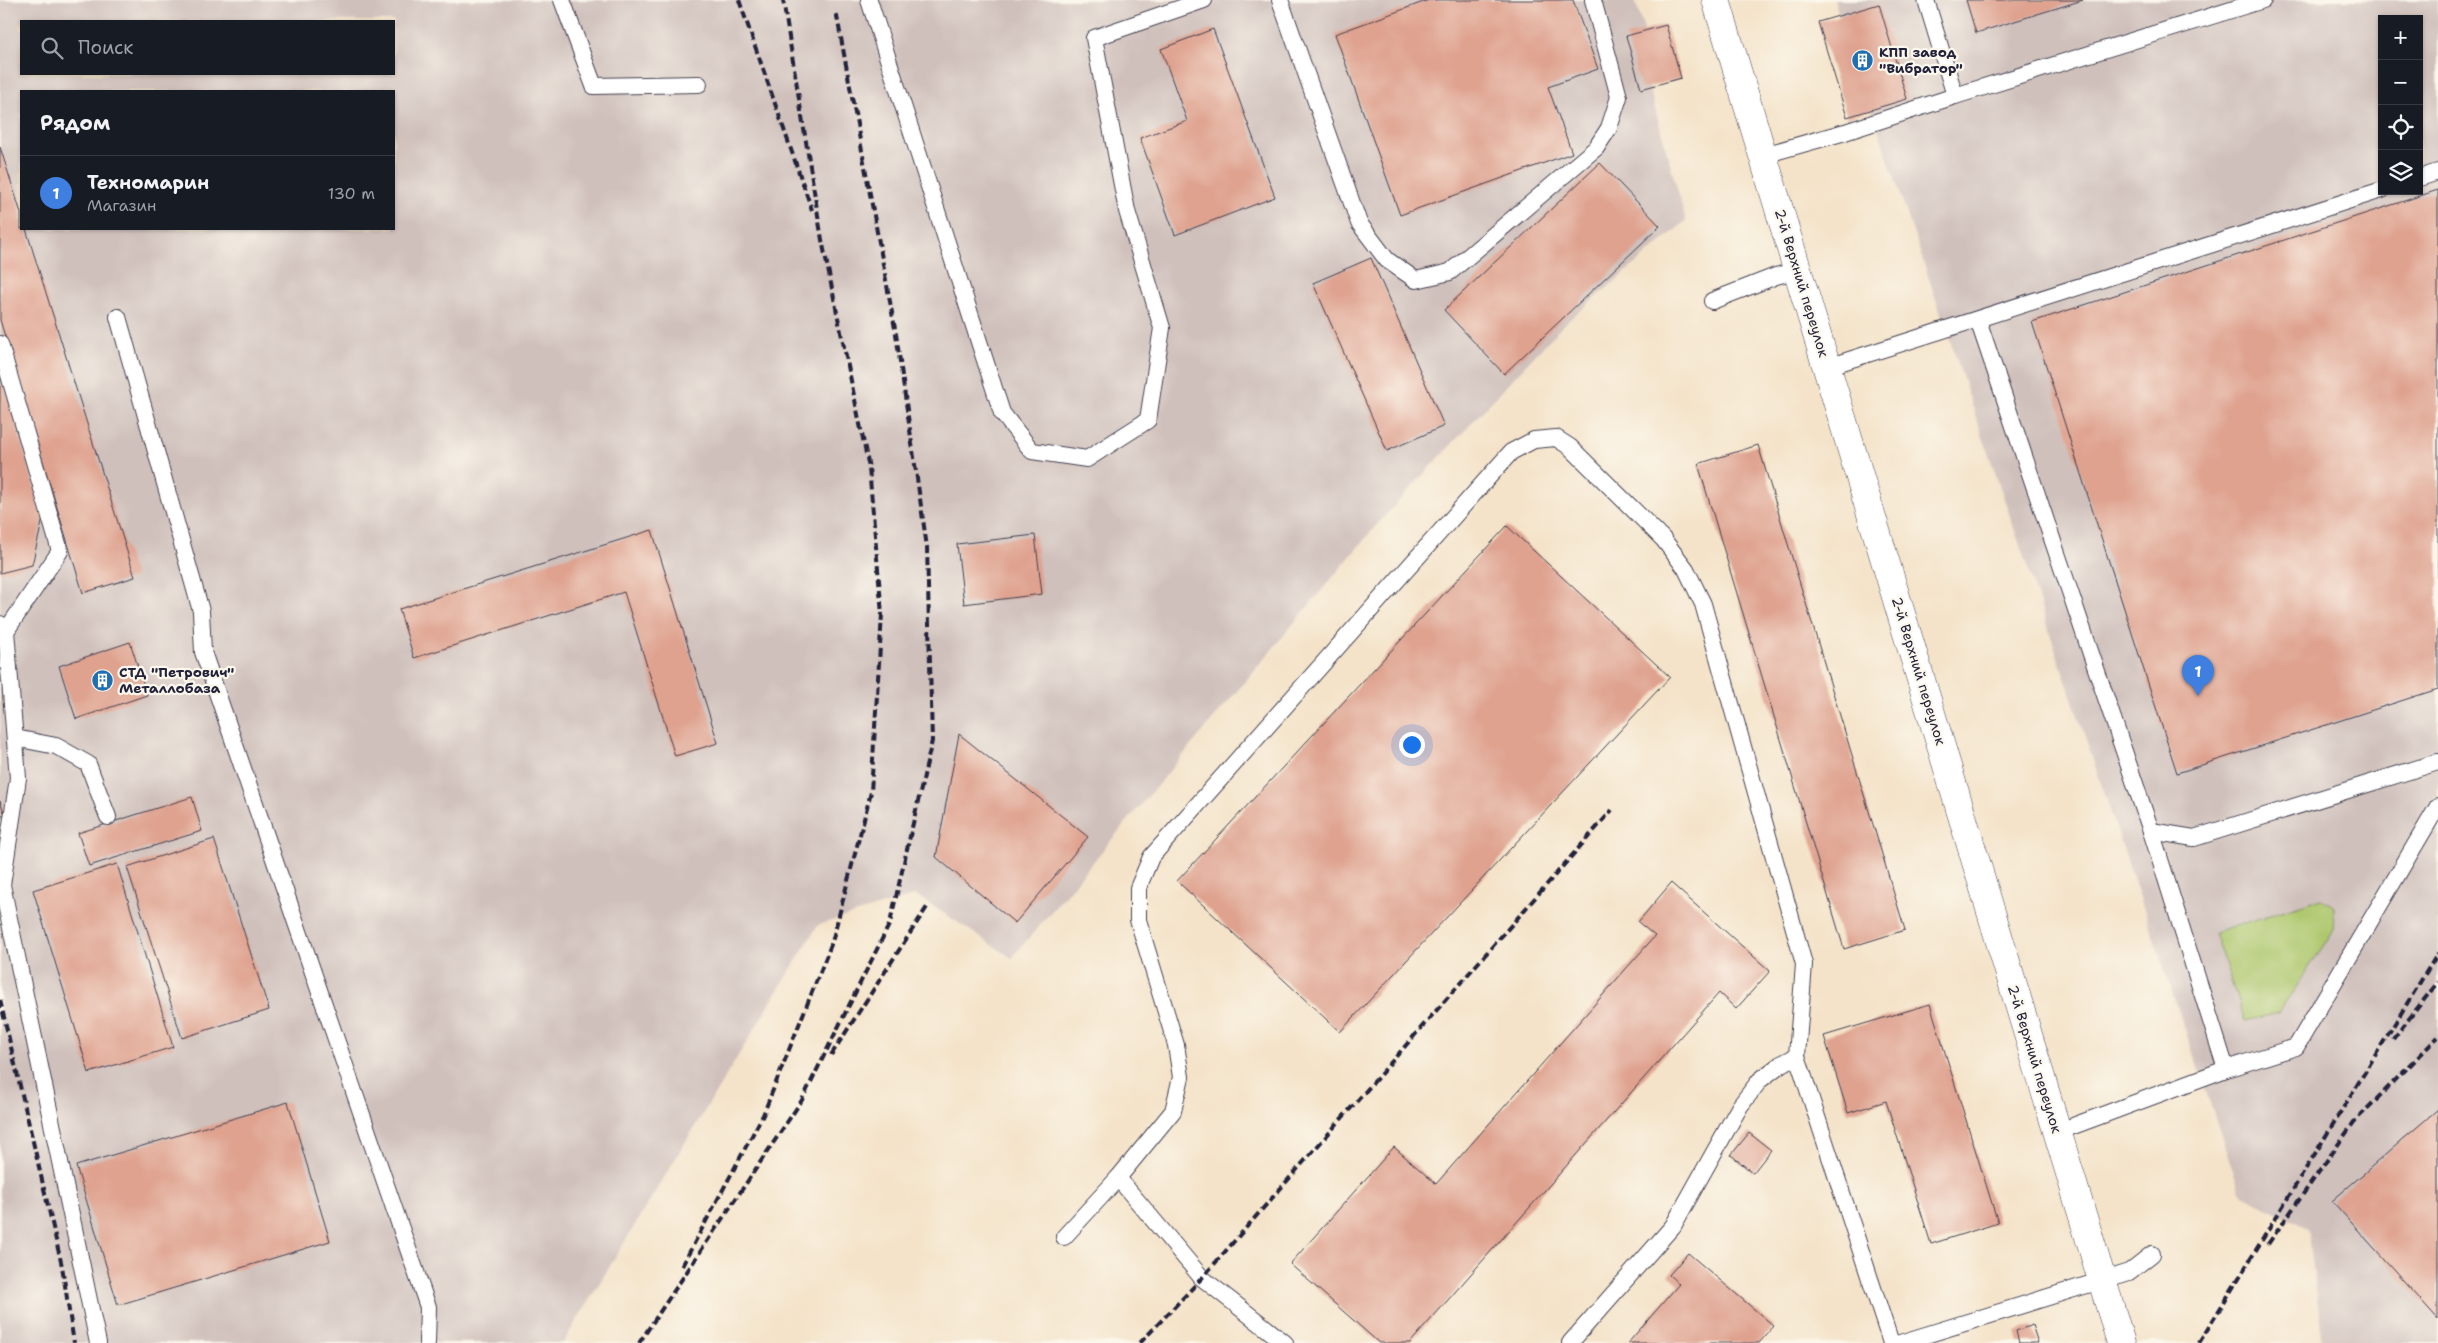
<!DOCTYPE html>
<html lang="ru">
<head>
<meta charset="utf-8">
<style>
  body { margin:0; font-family:"Shantell Sans",sans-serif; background:#242831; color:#f1f3f6 }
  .controls { position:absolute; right:15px; top:15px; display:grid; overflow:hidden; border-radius:0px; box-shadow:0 1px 4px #0004 }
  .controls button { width:45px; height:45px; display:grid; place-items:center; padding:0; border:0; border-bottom:1px solid #363941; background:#171b24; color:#f1f3f6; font:25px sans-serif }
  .you { position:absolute; left:1411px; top:744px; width:18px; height:18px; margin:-12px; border:4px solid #fff; border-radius:50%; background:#1a73e8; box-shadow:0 0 0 8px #1a73e833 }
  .badge { display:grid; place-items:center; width:32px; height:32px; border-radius:50%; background:#d93025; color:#fff; font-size:16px; font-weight:700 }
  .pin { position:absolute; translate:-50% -41px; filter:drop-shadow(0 1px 2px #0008) }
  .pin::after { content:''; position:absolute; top:26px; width:18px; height:15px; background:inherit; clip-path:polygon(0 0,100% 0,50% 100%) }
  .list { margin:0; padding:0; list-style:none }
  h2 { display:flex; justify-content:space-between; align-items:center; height:65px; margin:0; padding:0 20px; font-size:21px }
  h2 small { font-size:16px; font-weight:400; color:#9ea1a6 }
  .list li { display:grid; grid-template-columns:32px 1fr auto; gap:15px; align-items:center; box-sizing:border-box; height:75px; padding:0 20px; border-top:1px solid #363941 }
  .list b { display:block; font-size:19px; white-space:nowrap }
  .list p { margin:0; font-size:16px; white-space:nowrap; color:#9ea1a6 }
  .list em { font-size:16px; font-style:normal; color:#9ea1a6 }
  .icon { flex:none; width:28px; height:28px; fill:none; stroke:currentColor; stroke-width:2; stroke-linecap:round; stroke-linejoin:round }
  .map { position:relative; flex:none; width:2438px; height:1343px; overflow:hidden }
  .search { position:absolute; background:#171b24; box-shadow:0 1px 4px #0004; left:20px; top:20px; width:375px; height:55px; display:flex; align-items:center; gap:12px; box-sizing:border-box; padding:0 18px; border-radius:0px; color:#9ea1a6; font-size:19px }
  .panel { position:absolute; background:#171b24; box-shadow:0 1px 4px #0004; left:20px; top:90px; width:375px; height:140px; border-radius:0px }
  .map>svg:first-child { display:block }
  .industrial { fill:#cfc0bb; fill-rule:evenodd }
  .green { fill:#aec76d; stroke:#687454 }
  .building { fill:#dfa28f }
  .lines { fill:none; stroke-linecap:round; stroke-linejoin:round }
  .service-casing { stroke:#423f50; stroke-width:18 }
  .minor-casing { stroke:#423f50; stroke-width:29 }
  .service { stroke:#fff; stroke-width:16 }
  .minor { stroke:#fff; stroke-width:28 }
  .rail { stroke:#22223b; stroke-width:4; stroke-dasharray:8 4; stroke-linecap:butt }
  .labels { text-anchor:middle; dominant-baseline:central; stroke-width:4.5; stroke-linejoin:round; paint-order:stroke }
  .poi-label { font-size:14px; font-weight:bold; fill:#22223b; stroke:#fbf7ec; text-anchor:start }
  .street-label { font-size:14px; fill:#22223b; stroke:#fbf7ec }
</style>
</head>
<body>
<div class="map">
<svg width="2438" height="1343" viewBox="0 0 2438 1343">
  <rect width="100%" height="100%" fill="#fbf7ec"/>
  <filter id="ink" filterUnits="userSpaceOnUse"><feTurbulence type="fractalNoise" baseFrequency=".02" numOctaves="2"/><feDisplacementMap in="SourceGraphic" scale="10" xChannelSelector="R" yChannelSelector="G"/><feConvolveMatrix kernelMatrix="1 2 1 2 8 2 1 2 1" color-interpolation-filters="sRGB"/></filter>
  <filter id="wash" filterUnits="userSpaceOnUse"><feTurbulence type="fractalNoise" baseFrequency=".0096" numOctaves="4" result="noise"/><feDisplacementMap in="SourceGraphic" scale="20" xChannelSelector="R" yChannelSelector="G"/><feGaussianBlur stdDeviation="1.12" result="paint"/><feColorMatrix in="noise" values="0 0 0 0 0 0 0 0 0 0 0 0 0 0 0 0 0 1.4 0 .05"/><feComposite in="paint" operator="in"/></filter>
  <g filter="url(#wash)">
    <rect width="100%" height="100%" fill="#f4e3c9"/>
    <g class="industrial">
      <path d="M0 0H1635L1660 83 1649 87 1686 221 1564 324 1380 521 1012 958 916 895 818 925 563 1343H0ZM21 21H394V74H21ZM21 91H394V229H21Z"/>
      <path d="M1834 0H2438V1343H2323L2308 1228 2241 1194ZM2382 19H2419V191H2382Z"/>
    </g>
    <polygon class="green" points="2322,898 2334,907 2333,931 2279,1013 2245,1021 2214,933"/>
    <g id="blocks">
      <g class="building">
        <polygon points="1429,0 1573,0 1598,69 1548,87 1572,153 1400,215 1335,34"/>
        <polygon points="1966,0 2083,0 1976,33"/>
        <polygon points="1879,4 1907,99 1847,117 1818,22"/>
        <polygon points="1666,25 1681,78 1641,89 1626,36"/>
        <polygon points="1213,29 1275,197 1175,235 1140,138 1187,121 1161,49"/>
        <polygon points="0,147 21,213 21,229 26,229 135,577 83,593 0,320"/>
        <polygon points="1600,163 1660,226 1504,374 1444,310"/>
        <polygon points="2438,190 2438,689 2177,773 2032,322"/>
        <polygon points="1371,258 1444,426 1387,451 1313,283"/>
        <polygon points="0,368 43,518 32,565 0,573"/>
        <polygon points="1758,445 1905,930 1844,949 1698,464"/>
        <polygon points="1507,526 1670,677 1340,1032 1177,881"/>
        <polygon points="652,530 718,743 675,756 624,592 414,658 399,609"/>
        <polygon points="1035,535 1042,594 964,604 957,544"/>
        <polygon points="130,642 147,695 76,719 59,666"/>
        <polygon points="959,734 1088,837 1015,923 936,857"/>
        <polygon points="192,797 202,831 89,866 78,833"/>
        <polygon points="0,801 5,815 0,817"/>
        <polygon points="214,839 269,1010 182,1038 127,867"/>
        <polygon points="117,864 173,1047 89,1073 33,890"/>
        <polygon points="1671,883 1770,971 1736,1009 1719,993 1410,1343 1379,1343 1290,1264 1394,1147 1436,1184 1655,936 1638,922"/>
        <polygon points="1930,1004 1998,1223 1931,1244 1886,1101 1848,1113 1824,1036"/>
        <polygon points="288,1102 330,1241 118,1305 76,1166"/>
        <polygon points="2438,1109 2438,1319 2332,1201"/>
        <polygon points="1749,1133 1771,1150 1753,1173 1731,1155"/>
        <polygon points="1688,1253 1774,1326 1759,1343 1628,1343 1679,1284 1669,1275"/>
        <polygon points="2032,1325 2038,1343 2019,1343 2016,1331"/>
      </g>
    </g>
  </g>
  <g filter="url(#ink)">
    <use href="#blocks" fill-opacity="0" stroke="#423f50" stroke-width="1"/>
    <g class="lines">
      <defs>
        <g id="service">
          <polyline points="562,0 594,86 699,84"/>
          <polyline points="869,0 1002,413 1032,451 1087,459 1148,420 1162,328 1127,211 1094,38 1204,0"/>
          <polyline points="1280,0 1359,223 1387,260 1416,280 1450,272 1596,148 1609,128 1619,97 1593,0"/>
          <polyline points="1926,0 1955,96 2263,0"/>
          <polyline points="1764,155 1845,132 1955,96"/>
          <polyline points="2419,178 2438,172"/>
          <polyline points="1712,301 1776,276 1798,270"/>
          <polyline points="118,317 201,611 203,652 428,1307 427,1343"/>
          <polyline points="1978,320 2151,831 2194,838 2438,762"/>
          <polyline points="0,344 60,551 6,631"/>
          <polyline points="1827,367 2382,190"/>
          <polyline points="0,624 6,631 18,778 2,885 98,1343"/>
          <polyline points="15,738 56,746 88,764 108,817"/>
          <polyline points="2226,1069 2296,1047 2438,806"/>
          <polyline points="2057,1132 2226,1069 2151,831"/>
          <polyline points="1118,1178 1202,1278 1285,1343"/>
          <polyline points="1064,1237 1118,1178 1173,1111 1181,1077 1176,1045 1138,920 1138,888 1151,857 1511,452 1534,440 1556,438 1570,447 1663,539 1686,569 1703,604 1804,964 1797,1056"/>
          <polyline points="1570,1343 1673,1226 1740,1106 1760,1080 1781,1064 1797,1056 1891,1343"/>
          <polyline points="1900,1343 2129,1272 2152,1254"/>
        </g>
        <polyline id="minor" points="1716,0 2121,1343"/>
      </defs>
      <use href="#service" class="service-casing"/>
      <use href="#minor" class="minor-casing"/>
      <use href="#service" class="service"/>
      <use href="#minor" class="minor"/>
      <g class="rail">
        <polyline points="739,0 812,210"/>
        <polyline points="0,1000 62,1266 74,1343"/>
        <polyline points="2393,1039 2438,982"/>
        <polyline points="831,1055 929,904"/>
        <polyline points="2268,1244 2354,1122 2438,1037"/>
        <polyline points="682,1266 763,1115 832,942 871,792 882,614 869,468 822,240 783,0"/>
        <polyline points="639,1343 802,1100 890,923 932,741 927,547 896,334 836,11"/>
        <polyline points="1140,1343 1202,1278 1612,810"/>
        <polyline points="2199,1343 2438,953"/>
      </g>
    </g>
  </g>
  <defs>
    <symbol id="building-disc" viewBox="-11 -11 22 22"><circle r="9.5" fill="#1f6fb2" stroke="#fbf7ec"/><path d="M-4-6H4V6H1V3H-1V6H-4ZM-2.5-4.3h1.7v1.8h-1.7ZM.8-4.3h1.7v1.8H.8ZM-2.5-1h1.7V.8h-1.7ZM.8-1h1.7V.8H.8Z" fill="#fff"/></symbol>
  </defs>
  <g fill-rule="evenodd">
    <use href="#building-disc" x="1850" y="48" width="25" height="25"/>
    <use href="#building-disc" x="90" y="668" width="25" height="25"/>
  </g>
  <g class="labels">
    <g class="poi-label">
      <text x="1879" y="52">КПП завод<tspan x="1879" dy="16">"Вибратор"</tspan></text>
      <text x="119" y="672">СТД "Петрович"<tspan x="119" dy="16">Металлобаза</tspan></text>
    </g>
    <g class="street-label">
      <text transform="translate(1802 283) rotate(73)">2-й Верхний переулок</text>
      <text transform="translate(1919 671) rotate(73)">2-й Верхний переулок</text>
      <text transform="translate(2035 1059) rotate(73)">2-й Верхний переулок</text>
    </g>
  </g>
</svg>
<div class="controls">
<button>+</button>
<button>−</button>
<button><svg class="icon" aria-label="locate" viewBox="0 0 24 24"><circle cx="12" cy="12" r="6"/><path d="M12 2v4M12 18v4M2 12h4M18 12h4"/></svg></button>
<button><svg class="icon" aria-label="layers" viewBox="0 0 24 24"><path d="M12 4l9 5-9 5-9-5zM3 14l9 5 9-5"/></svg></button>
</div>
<div class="you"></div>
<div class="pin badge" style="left:2198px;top:696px;background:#3f7fe0">1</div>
<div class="search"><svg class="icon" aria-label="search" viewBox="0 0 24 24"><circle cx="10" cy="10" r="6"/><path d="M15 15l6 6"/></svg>Поиск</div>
<section class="panel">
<h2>Рядом<small></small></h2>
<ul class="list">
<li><span class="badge" style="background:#3f7fe0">1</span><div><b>Техномарин</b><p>Магазин</p></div><em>130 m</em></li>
</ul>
</section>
</div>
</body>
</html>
